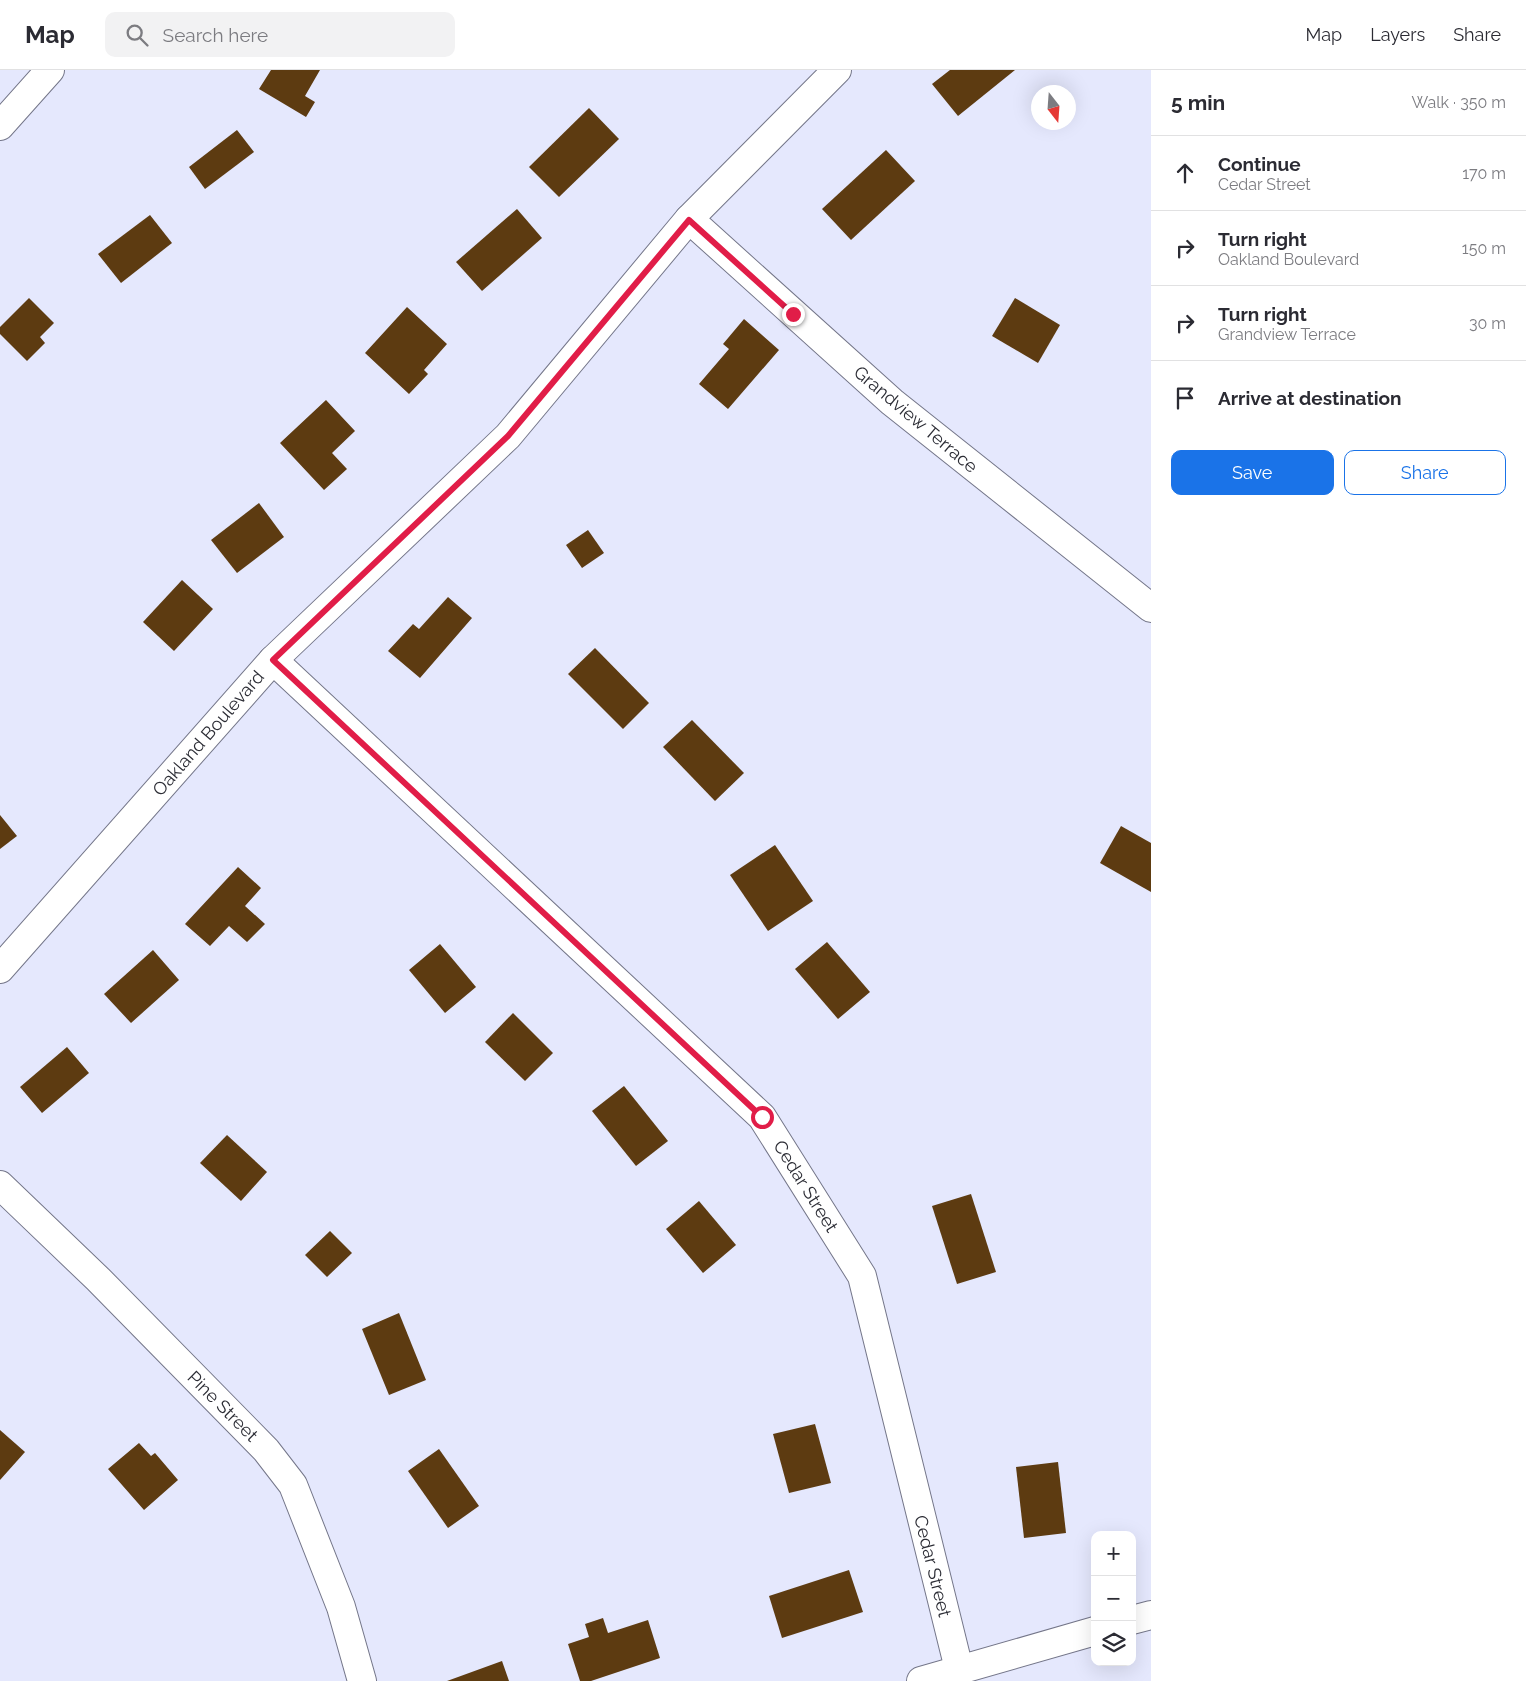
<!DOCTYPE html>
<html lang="en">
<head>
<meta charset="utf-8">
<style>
  body { margin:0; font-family:Raleway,sans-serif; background:#f2f2f3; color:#2b2b33 }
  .controls { position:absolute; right:15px; bottom:15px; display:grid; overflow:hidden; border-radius:10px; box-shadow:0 5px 20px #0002 }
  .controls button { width:45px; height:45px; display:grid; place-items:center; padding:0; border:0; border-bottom:1px solid #e1e1e2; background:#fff; color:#2b2b33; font:25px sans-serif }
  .compass { position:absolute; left:1031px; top:15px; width:45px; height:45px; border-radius:50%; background:#fff; box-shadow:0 5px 20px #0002; rotate:163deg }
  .stop { position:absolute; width:15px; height:15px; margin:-11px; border:4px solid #e11d48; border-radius:50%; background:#fff }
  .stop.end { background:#e11d48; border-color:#fff; box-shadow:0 1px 5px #0008 }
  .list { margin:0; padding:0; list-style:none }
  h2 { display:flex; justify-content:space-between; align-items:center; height:65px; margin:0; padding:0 20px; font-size:21px }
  h2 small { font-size:16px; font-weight:400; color:#7c7c81 }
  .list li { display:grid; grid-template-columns:32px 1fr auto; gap:15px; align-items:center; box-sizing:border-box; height:75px; padding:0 20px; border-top:1px solid #e1e1e2 }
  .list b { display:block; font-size:19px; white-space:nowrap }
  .list p { margin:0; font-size:16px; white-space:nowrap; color:#7c7c81 }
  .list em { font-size:16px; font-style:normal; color:#7c7c81 }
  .actions { display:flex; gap:10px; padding:15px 20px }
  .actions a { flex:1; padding:11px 0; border:1px solid #1a73e8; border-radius:10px; text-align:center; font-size:18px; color:#1a73e8 }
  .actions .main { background:#1a73e8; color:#fff }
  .icon { flex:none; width:28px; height:28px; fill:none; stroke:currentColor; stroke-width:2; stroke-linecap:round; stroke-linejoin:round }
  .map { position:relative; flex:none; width:1151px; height:1611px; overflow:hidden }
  header { display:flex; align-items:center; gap:30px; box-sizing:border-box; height:70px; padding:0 25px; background:#fff; border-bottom:1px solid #e1e1e2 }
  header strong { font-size:24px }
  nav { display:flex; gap:28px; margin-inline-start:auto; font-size:18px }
  .search { width:350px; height:45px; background:#f2f2f3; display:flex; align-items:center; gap:12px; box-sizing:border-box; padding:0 18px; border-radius:10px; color:#7c7c81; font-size:19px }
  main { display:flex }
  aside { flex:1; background:#fff }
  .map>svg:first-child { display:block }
  .building { fill:#5d3b11 }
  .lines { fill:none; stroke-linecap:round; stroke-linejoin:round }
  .minor-casing { stroke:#747689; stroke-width:30 }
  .minor { stroke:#fff; stroke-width:28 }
  .route { stroke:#e11d48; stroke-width:6 }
  .labels { text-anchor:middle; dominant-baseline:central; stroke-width:5; stroke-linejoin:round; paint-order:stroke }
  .street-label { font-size:18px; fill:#2c2d35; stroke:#fff }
</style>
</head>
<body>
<header>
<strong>Map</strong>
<div class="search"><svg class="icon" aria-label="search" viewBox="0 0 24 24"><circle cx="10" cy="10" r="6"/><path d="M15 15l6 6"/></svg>Search here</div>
<nav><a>Map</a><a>Layers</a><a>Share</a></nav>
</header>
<main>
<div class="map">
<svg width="1151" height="1611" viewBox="0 0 1151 1611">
  <rect width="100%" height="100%" fill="#e5e8fd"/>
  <g class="building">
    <polygon points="271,0 320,0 305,26 315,32 306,47 259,19"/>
    <polygon points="950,0 1015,0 958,46 932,14"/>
    <polygon points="589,38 619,69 559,127 529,97"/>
    <polygon points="237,60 254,82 205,119 189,97"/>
    <polygon points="886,80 915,111 851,170 822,139"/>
    <polygon points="517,139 542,168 482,221 456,192"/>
    <polygon points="150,145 172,173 121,213 98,184"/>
    <polygon points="29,228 54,253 40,267 45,273 27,291 0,264 0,257"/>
    <polygon points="1015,228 1060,255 1038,293 992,266"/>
    <polygon points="407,237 447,274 424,300 428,304 409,324 365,283"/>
    <polygon points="744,249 779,280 728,339 699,314 729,279 723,274"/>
    <polygon points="326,330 355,361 332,383 347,399 324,420 280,373"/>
    <polygon points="259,433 284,467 237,503 211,470"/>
    <polygon points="588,460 604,483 582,498 566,475"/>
    <polygon points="182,510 213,539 174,581 143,552"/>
    <polygon points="448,527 472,548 420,608 388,581 413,554 419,559"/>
    <polygon points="595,578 649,633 623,659 568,604"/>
    <polygon points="692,650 744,703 715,731 663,677"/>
    <polygon points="0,745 17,766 0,779"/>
    <polygon points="1121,756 1151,773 1151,822 1100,793"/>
    <polygon points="775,775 813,831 768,861 730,805"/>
    <polygon points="238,797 261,818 245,836 265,854 247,872 229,856 210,876 185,854"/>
    <polygon points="827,872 870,922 838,949 795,899"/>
    <polygon points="440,874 476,917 445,943 409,900"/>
    <polygon points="153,880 179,910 131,953 104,924"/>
    <polygon points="513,943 553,983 525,1011 485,972"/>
    <polygon points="67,977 89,1003 42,1043 20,1017"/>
    <polygon points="624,1016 668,1071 636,1096 592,1041"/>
    <polygon points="227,1065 267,1102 241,1131 200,1093"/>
    <polygon points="971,1124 996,1202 957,1214 932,1136"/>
    <polygon points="699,1131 736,1175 703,1203 666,1159"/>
    <polygon points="330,1161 352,1183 327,1207 305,1185"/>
    <polygon points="399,1243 426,1310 389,1325 362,1259"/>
    <polygon points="815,1354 831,1413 789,1423 773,1364"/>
    <polygon points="0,1360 25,1382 0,1410"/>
    <polygon points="139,1373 151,1386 155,1383 178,1410 144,1440 108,1399"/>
    <polygon points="439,1379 479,1436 448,1458 408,1401"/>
    <polygon points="1058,1392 1066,1463 1024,1468 1016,1397"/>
    <polygon points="849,1500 863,1542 782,1568 769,1526"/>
    <polygon points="603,1548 608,1563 648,1550 660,1588 591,1611 580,1611 568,1574 589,1567 585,1554"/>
    <polygon points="502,1591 509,1611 447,1611"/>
  </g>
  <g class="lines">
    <defs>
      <g id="minor">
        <polyline points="0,56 50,0"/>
        <polyline points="689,149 892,332 1151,538"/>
        <polyline points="273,590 762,1047 862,1206 959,1599"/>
        <polyline points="0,899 273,590 508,366 689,149 837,0"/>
        <polyline points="0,1115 98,1209 266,1380 293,1415 341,1537 362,1611"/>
        <polyline points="1132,1550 1151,1545"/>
        <polyline points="921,1611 1095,1561"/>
      </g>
    </defs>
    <use href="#minor" class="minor-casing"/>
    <use href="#minor" class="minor"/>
  </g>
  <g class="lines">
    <polyline class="route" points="762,1047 273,590 508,366 689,150 793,244"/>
  </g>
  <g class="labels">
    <g class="street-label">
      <text transform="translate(916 349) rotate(40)">Grandview Terrace</text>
      <text transform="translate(208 663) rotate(-49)">Oakland Boulevard</text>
      <text transform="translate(806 1116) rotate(58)">Cedar Street</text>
      <text transform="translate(223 1336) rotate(45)">Pine Street</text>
      <text transform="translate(933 1496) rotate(76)">Cedar Street</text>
    </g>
  </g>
</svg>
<div class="controls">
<button>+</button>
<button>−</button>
<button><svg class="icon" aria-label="layers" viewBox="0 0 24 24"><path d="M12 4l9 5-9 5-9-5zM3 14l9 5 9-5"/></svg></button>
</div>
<svg class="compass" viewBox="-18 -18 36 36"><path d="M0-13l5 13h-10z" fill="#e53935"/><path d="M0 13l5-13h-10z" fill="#7c7c81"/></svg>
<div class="stop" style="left:762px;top:1047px"></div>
<div class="stop end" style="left:793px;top:244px"></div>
</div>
<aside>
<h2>5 min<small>Walk · 350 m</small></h2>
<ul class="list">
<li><svg class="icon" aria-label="ahead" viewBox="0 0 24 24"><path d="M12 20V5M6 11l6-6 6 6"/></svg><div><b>Continue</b><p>Cedar Street</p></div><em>170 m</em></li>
<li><svg class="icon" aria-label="right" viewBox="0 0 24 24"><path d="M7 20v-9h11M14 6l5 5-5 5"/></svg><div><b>Turn right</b><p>Oakland Boulevard</p></div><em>150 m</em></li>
<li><svg class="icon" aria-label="right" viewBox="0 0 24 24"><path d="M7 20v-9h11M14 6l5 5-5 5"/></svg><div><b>Turn right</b><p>Grandview Terrace</p></div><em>30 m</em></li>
<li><svg class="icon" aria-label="arrive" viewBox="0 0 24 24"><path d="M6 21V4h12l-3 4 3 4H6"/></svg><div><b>Arrive at destination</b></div></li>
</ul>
<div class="actions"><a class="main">Save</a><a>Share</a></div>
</aside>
</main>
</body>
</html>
